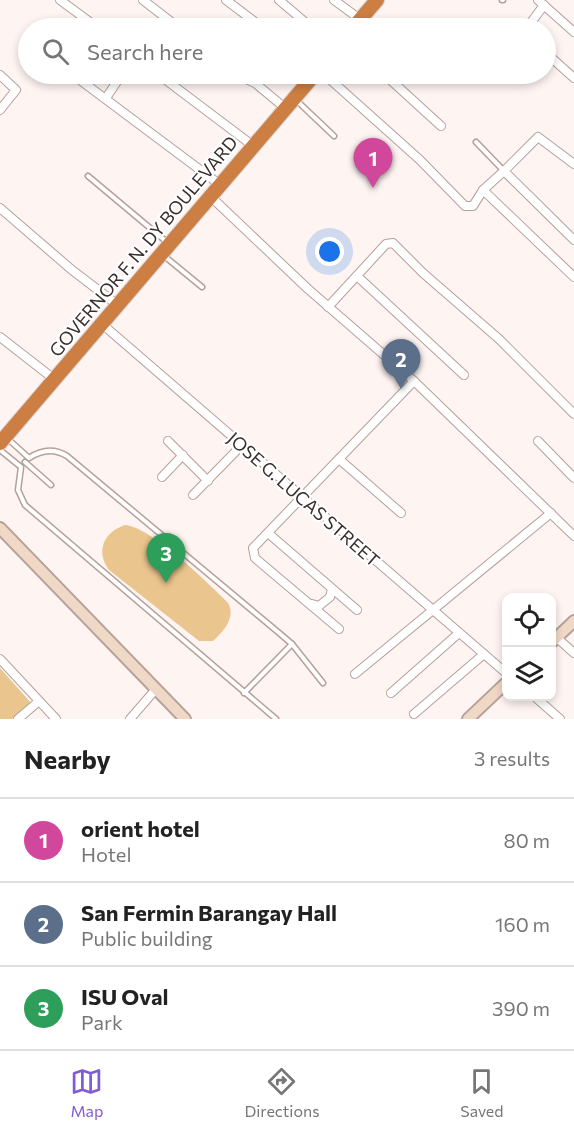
<!DOCTYPE html>
<html lang="en">
<head>
<meta charset="utf-8">
<style>
  body { margin:0; font-family:Commissioner,sans-serif; background:#f2f2f2; color:#222 }
  .controls { position:absolute; right:18px; bottom:18px; display:grid; overflow:hidden; border-radius:12px; box-shadow:0 3px 9px #0003 }
  .controls button { width:54px; height:54px; display:grid; place-items:center; padding:0; border:0; border-bottom:2px solid #e0e0e0; background:#fff; color:#222; font:30px sans-serif }
  .you { position:absolute; left:330px; top:252px; width:21px; height:21px; margin:-15px; border:4px solid #fff; border-radius:50%; background:#1a73e8; box-shadow:0 0 0 9px #1a73e833 }
  .badge { display:grid; place-items:center; width:39px; height:39px; border-radius:50%; background:#825cd6; color:#fff; font-size:20px; font-weight:700 }
  .pin { position:absolute; translate:-50% -50px; filter:drop-shadow(0 2px 3px #0008) }
  .pin::after { content:''; position:absolute; top:32px; width:21px; height:18px; background:inherit; clip-path:polygon(0 0,100% 0,50% 100%) }
  .list { margin:0; padding:0; list-style:none }
  h2 { display:flex; justify-content:space-between; align-items:center; height:78px; margin:0; padding:0 24px; font-size:26px }
  h2 small { font-size:20px; font-weight:400; color:#767676 }
  .list li { display:grid; grid-template-columns:39px 1fr auto; gap:18px; align-items:center; box-sizing:border-box; height:84px; padding:0 24px; border-top:2px solid #e0e0e0 }
  .list b { display:block; font-size:22px; white-space:nowrap }
  .list p { margin:0; font-size:20px; white-space:nowrap; color:#767676 }
  .list em { font-size:20px; font-style:normal; color:#767676 }
  .icon { flex:none; width:33px; height:33px; fill:none; stroke:currentColor; stroke-width:2; stroke-linecap:round; stroke-linejoin:round }
  .map { position:relative; flex:none; width:574px; height:719px; overflow:hidden }
  .search { position:absolute; background:#fff; box-shadow:0 3px 9px #0003; left:18px; right:18px; top:18px; height:66px; display:flex; align-items:center; gap:15px; box-sizing:border-box; padding:0 21px; border-radius:33px; color:#767676; font-size:22px }
  .sheet { height:330px; background:#fff }
  nav { display:flex; justify-content:space-around; align-items:center; box-sizing:border-box; height:84px; border-top:2px solid #e0e0e0; background:#fff; font-size:16px; color:#767676 }
  nav a { display:grid; justify-items:center; gap:3px }
  nav .on { color:#825cd6 }
  .map>svg:first-child { display:block }
  .green { fill:#ebc58e }
  .lines { fill:none; stroke-linecap:round; stroke-linejoin:round }
  .lane-casing { stroke:#b6a09a; stroke-width:7 }
  .street-casing { stroke:#b6a09a; stroke-width:10 }
  .secondary-casing { stroke:#b6a09a; stroke-width:14 }
  .highway-casing { stroke:#d3d1d1; stroke-width:16 }
  .lane { stroke:#fff; stroke-width:4 }
  .street { stroke:#fff; stroke-width:8 }
  .secondary { stroke:#f0d8c6; stroke-width:10 }
  .highway { stroke:#cd7e42; stroke-width:14 }
  .labels { text-anchor:middle; dominant-baseline:central; stroke-width:4.5; stroke-linejoin:round; paint-order:stroke }
  .street-label { font-size:18px; fill:#382f2d; stroke:#fff }
</style>
</head>
<body>
<div class="map">
<svg width="574" height="719" viewBox="0 0 574 719">
  <rect width="100%" height="100%" fill="#fef4f2"/>
  <g class="green">
    <path d="M125 525C151 527 208 583 228 603 236 617 224 631 213 641H199L109 570C95 551 104 532 125 525Z"/>
    <polygon points="0,668 31,703 12,719 0,719"/>
  </g>
  <g class="lines">
    <defs>
      <g id="lane">
        <polyline points="502,0 503,0"/>
        <polyline points="295,99 334,136"/>
        <polyline points="476,142 504,171"/>
        <polyline points="88,176 168,243"/>
        <polyline points="163,255 202,287"/>
        <path d="M8 439 29 458C41 450 54 448 67 456L278 632 292 644 323 683"/>
        <polyline points="0,450 21,467 18,490 25,505 276,719"/>
        <polyline points="25,462 51,485"/>
        <polyline points="244,693 292,644"/>
      </g>
      <g id="street">
        <polyline points="60,0 98,28"/>
        <polyline points="143,0 179,28"/>
        <polyline points="226,0 263,28"/>
        <polyline points="279,0 312,28"/>
        <polyline points="334,0 361,20"/>
        <polyline points="538,0 574,32"/>
        <polyline points="527,28 544,5"/>
        <polyline points="546,53 574,78"/>
        <polyline points="72,74 219,184"/>
        <polyline points="158,74 252,145"/>
        <polyline points="235,74 255,83 285,108"/>
        <polyline points="324,74 420,160 465,206 473,206 483,190 504,171 574,240"/>
        <polyline points="384,74 441,126"/>
        <polyline points="0,75 16,90 0,110"/>
        <polyline points="106,98 122,74"/>
        <polyline points="504,171 538,137 574,164"/>
        <polyline points="483,190 574,277"/>
        <polyline points="209,195 308,289 414,381 574,536"/>
        <polyline points="0,208 72,270 119,306"/>
        <polyline points="357,276 464,375"/>
        <polyline points="328,307 386,244 393,243 423,273 499,339 574,414"/>
        <polyline points="102,324 506,673"/>
        <polyline points="0,337 54,379"/>
        <polyline points="168,441 208,481"/>
        <polyline points="538,441 574,478"/>
        <polyline points="339,459 401,513"/>
        <polyline points="162,477 183,455"/>
        <polyline points="193,495 241,446"/>
        <polyline points="268,533 357,610"/>
        <polyline points="312,604 319,606 330,597 332,589"/>
        <polyline points="339,629 255,558 253,548 414,381"/>
        <polyline points="556,637 574,653"/>
        <polyline points="0,659 56,719"/>
        <polyline points="355,674 551,513"/>
        <polyline points="391,693 459,633"/>
        <polyline points="534,696 560,719"/>
        <polyline points="414,714 484,654"/>
        <polyline points="18,719 39,701"/>
        <polyline points="130,719 156,689"/>
      </g>
      <g id="secondary">
        <polyline points="0,528 185,719"/>
        <polyline points="552,642 574,621"/>
        <polyline points="468,719 506,683"/>
      </g>
      <g id="highway">
        <polyline points="353,28 377,0"/>
        <polyline points="0,443 315,74"/>
      </g>
    </defs>
    <use href="#lane" class="lane-casing"/>
    <use href="#street" class="street-casing"/>
    <use href="#secondary" class="secondary-casing"/>
    <use href="#highway" class="highway-casing"/>
    <use href="#lane" class="lane"/>
    <use href="#street" class="street"/>
    <use href="#secondary" class="secondary"/>
    <use href="#highway" class="highway"/>
  </g>
  <g class="labels">
    <g class="street-label">
      <text transform="translate(143 246) rotate(-50)">GOVERNOR F. N. DY BOULEVARD</text>
      <text transform="translate(304 499) rotate(41)">JOSE G. LUCAS STREET</text>
    </g>
  </g>
</svg>
<div class="controls">
<button><svg class="icon" aria-label="locate" viewBox="0 0 24 24"><circle cx="12" cy="12" r="6"/><path d="M12 2v4M12 18v4M2 12h4M18 12h4"/></svg></button>
<button><svg class="icon" aria-label="layers" viewBox="0 0 24 24"><path d="M12 4l9 5-9 5-9-5zM3 14l9 5 9-5"/></svg></button>
</div>
<div class="you"></div>
<div class="pin badge" style="left:373px;top:188px;background:#d1479c">1</div>
<div class="pin badge" style="left:401px;top:389px;background:#5c6f8a">2</div>
<div class="pin badge" style="left:166px;top:583px;background:#2e9e5b">3</div>
<div class="search"><svg class="icon" aria-label="search" viewBox="0 0 24 24"><circle cx="10" cy="10" r="6"/><path d="M15 15l6 6"/></svg>Search here</div>
</div>
<section class="sheet">
<h2>Nearby<small>3 results</small></h2>
<ul class="list">
<li><span class="badge" style="background:#d1479c">1</span><div><b>orient hotel</b><p>Hotel</p></div><em>80 m</em></li>
<li><span class="badge" style="background:#5c6f8a">2</span><div><b>San Fermin Barangay Hall</b><p>Public building</p></div><em>160 m</em></li>
<li><span class="badge" style="background:#2e9e5b">3</span><div><b>ISU Oval</b><p>Park</p></div><em>390 m</em></li>
</ul>
</section>
<nav>
<a class="on"><svg class="icon" aria-label="map" viewBox="0 0 24 24"><path d="M3 6l6-2 6 2 6-2v14l-6 2-6-2-6 2zM9 4v14M15 6v14"/></svg>Map</a>
<a><svg class="icon" aria-label="directions" viewBox="0 0 24 24"><path d="M12 3l9 9-9 9-9-9zM9 14v-3h6M13 9l2 2-2 2"/></svg>Directions</a>
<a><svg class="icon" aria-label="saved" viewBox="0 0 24 24"><path d="M7 4h10v16l-5-4-5 4z"/></svg>Saved</a>
</nav>
</body>
</html>
